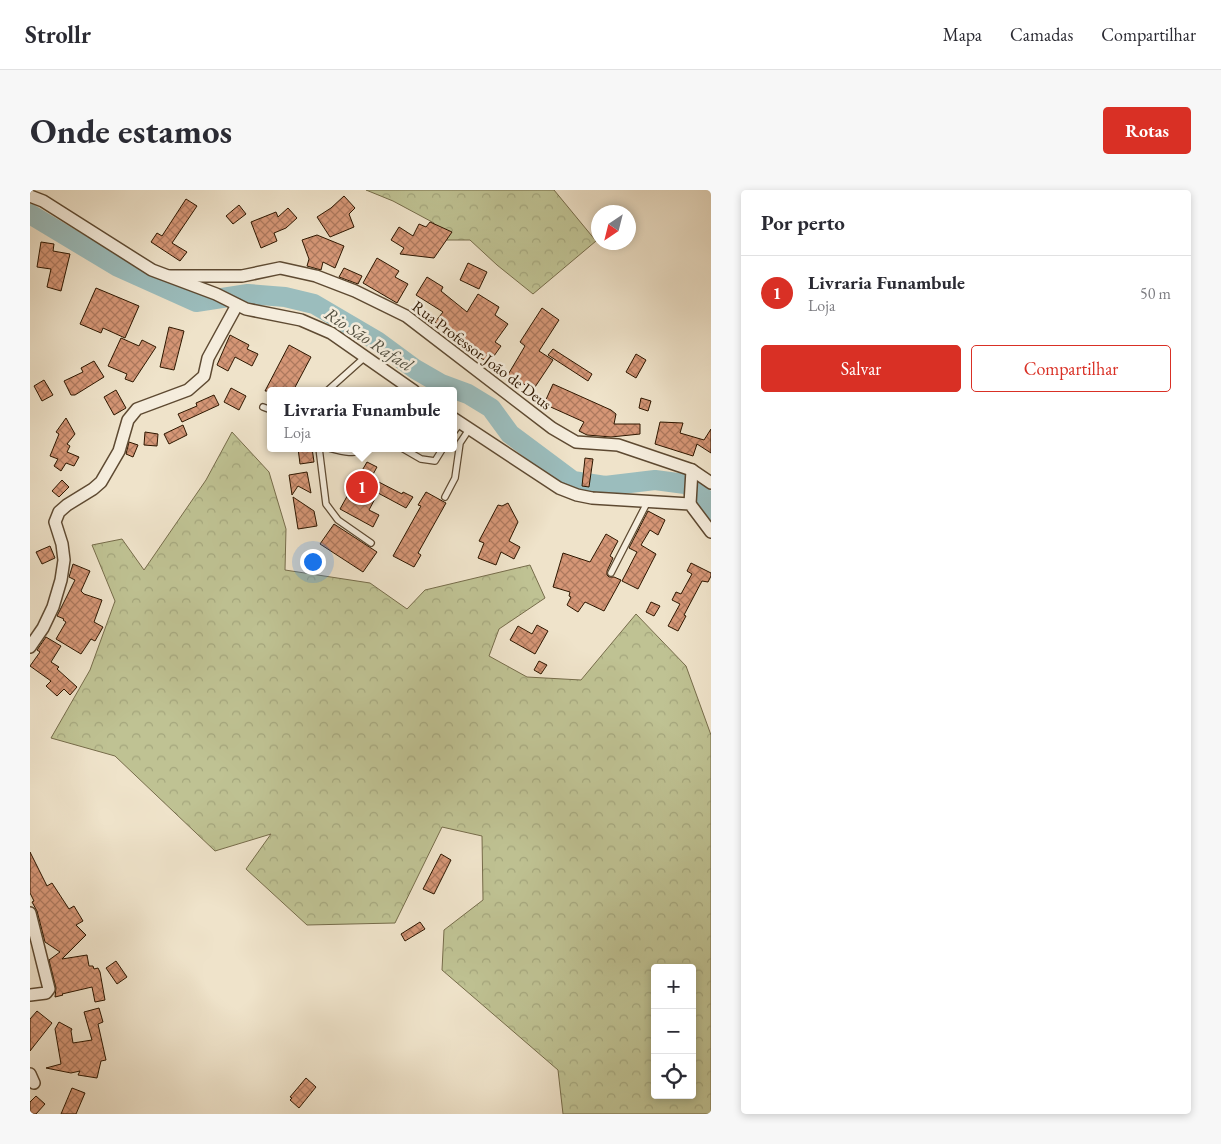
<!DOCTYPE html>
<html lang="pt">
<head>
<meta charset="utf-8">
<style>
  body { margin:0; font-family:"EB Garamond",serif; background:#f7f7f7; color:#2b2b33 }
  .controls { position:absolute; right:15px; bottom:15px; display:grid; overflow:hidden; border-radius:5px; box-shadow:0 2px 8px #0003 }
  .controls button { width:45px; height:45px; display:grid; place-items:center; padding:0; border:0; border-bottom:1px solid #e1e1e2; background:#fff; color:#2b2b33; font:25px sans-serif }
  .compass { position:absolute; left:561px; top:15px; width:45px; height:45px; border-radius:50%; background:#fff; box-shadow:0 2px 8px #0003; rotate:215deg }
  .you { position:absolute; left:282px; top:371px; width:18px; height:18px; margin:-12px; border:4px solid #fff; border-radius:50%; background:#1a73e8; box-shadow:0 0 0 8px #1a73e833 }
  .badge { display:grid; place-items:center; width:32px; height:32px; border-radius:50%; background:#d93025; color:#fff; font-size:16px; font-weight:700 }
  .pin { position:absolute; translate:-50% -50%; border:2px solid #fff; box-shadow:0 1px 5px #0006 }
  .popup { position:absolute; left:237px; top:197px; width:190px; height:65px; box-sizing:border-box; display:grid; place-content:center; border-radius:5px; background:#fff; filter:drop-shadow(0 1px 4px #0005); font-size:16px; white-space:nowrap; color:#7c7c81 }
  .popup b { font-size:19px; color:#2b2b33 }
  .popup::after { content:''; position:absolute; left:50%; top:100%; margin-left:-10px; border:10px solid transparent; border-top-color:#fff }
  .list { margin:0; padding:0; list-style:none }
  h2 { display:flex; justify-content:space-between; align-items:center; height:65px; margin:0; padding:0 20px; font-size:21px }
  h2 small { font-size:16px; font-weight:400; color:#7c7c81 }
  .list li { display:grid; grid-template-columns:32px 1fr auto; gap:15px; align-items:center; box-sizing:border-box; height:75px; padding:0 20px; border-top:1px solid #e1e1e2 }
  .list b { display:block; font-size:19px; white-space:nowrap }
  .list p { margin:0; font-size:16px; white-space:nowrap; color:#7c7c81 }
  .list em { font-size:16px; font-style:normal; color:#7c7c81 }
  .actions { display:flex; gap:10px; padding:15px 20px }
  .actions a { flex:1; padding:11px 0; border:1px solid #d93025; border-radius:5px; text-align:center; font-size:18px; color:#d93025 }
  .actions .main { background:#d93025; color:#fff }
  .icon { flex:none; width:28px; height:28px; fill:none; stroke:currentColor; stroke-width:2; stroke-linecap:round; stroke-linejoin:round }
  .map { position:relative; flex:none; width:681px; height:924px; overflow:hidden; border-radius:5px }
  header { display:flex; align-items:center; gap:30px; box-sizing:border-box; height:70px; padding:0 25px; background:#fff; border-bottom:1px solid #e1e1e2 }
  header strong { font-size:24px }
  nav { display:flex; gap:28px; margin-inline-start:auto; font-size:18px }
  .intro { display:flex; align-items:center; justify-content:space-between; box-sizing:border-box; height:120px; padding:0 30px }
  h1 { margin:0; font-size:35px }
  .button { padding:12px 22px; border-radius:5px; background:#d93025; color:#fff; font-size:18px; font-weight:700 }
  main { display:flex; gap:30px; padding:0 30px }
  aside { flex:1; background:#fff; border-radius:5px; box-shadow:0 2px 8px #0003 }
  .map>svg:first-child { display:block }
  .forest { fill:url(#forest-crowns); stroke:#766c4a; fill-rule:evenodd }
  .lines { fill:none; stroke-linecap:round; stroke-linejoin:round }
  .river { stroke:#9bbdbd; stroke-width:20 }
  .building { fill:url(#building-cross-hatch); stroke:#2e1700 }
  .lane-casing { stroke:#5e4a32; stroke-width:8 }
  .street-casing { stroke:#5e4a32; stroke-width:14 }
  .lane { stroke:#f5eddd; stroke-width:5.5 }
  .street { stroke:#f5eddd; stroke-width:11 }
  .labels { text-anchor:middle; dominant-baseline:central; stroke-width:5; stroke-linejoin:round; paint-order:stroke }
  .street-label { font-size:16px; fill:#2e1700; stroke:#f5eddd }
  .water-label { font-size:18px; font-style:italic; fill:#545142; stroke:#f5eddd }
</style>
</head>
<body>
<header>
<strong>Strollr</strong>
<nav><a>Mapa</a><a>Camadas</a><a>Compartilhar</a></nav>
</header>
<div class="intro"><h1>Onde estamos</h1><a class="button">Rotas</a></div>
<main>
<div class="map">
<svg width="681" height="924" viewBox="0 0 681 924">
  <defs>
    <pattern id="forest-crowns" width="20" height="18" patternUnits="userSpaceOnUse" patternTransform="scale(1.25)"><rect width="20" height="18" fill="#bfc293"/><path d="M2 6a3 3 0 1 1 6 0M12 15a3 3 0 1 1 6 0" fill="none" stroke="#a4a67d"/></pattern>
    <pattern id="building-cross-hatch" width="8" height="8" patternUnits="userSpaceOnUse" patternTransform="scale(1.25)"><rect width="8" height="8" fill="#d59676"/><path d="M0 0l8 8M0 8l8-8" fill="none" stroke="#ad795e"/></pattern>
  </defs>
  <rect width="100%" height="100%" fill="#efe3ca"/>
  <filter id="stains"><feTurbulence type="fractalNoise" baseFrequency=".004" numOctaves="4"/><feColorMatrix values="0 0 0 0 .2 0 0 0 0 .09 0 0 0 0 .02 0 0 0 .5 -.17"/></filter>
  <radialGradient id="worn" r=".72"><stop offset=".6" stop-color="#630" stop-opacity="0"/><stop offset="1" stop-color="#630" stop-opacity=".3"/></radialGradient>
  <g class="forest">
    <polygon points="336,0 524,0 566,51 503,104 467,75 440,50 397,50 404,33 363,11"/>
    <path d="M202 242 239 282 256 339 255 380 340 393 377 419 395 400 500 375 515 408 469 439 459 466 497 487 551 490 606 424 656 476 681 545V924H533L528 880 412 780 414 740 453 710 452 646 412 637 365 733 277 735 216 679 241 644 185 661 85 566 21 548 60 480 85 411 62 355 92 349 114 380 176 290ZM625 778H662V905H625Z"/>
  </g>
  <g class="lines">
    <polyline class="river" points="0,24 88,77 166,112 218,104 255,107 284,114 347,151 385,179 411,194 438,204 461,218 480,244 543,291 575,296 625,290 655,294 670,302 681,322"/>
  </g>
  <g class="building">
    <polygon points="314,6 325,18 319,24 324,37 300,47 287,27 301,18"/>
    <polygon points="156,9 167,16 142,53 157,62 150,71 121,52 127,43 132,46"/>
    <polygon points="209,15 216,24 203,34 196,26"/>
    <polygon points="258,18 267,28 256,38 244,43 247,51 231,58 221,32 246,22 248,27"/>
    <polygon points="400,32 422,42 404,68 370,64 374,58 361,50 369,37 383,46 389,34 396,37"/>
    <polygon points="287,45 314,56 305,78 293,72 291,80 277,76 279,69 272,50"/>
    <polygon points="11,52 24,54 23,61 40,64 31,101 17,97 21,79 7,77"/>
    <polygon points="347,68 369,81 365,87 378,94 367,113 333,93"/>
    <polygon points="438,73 457,82 449,99 430,90"/>
    <polygon points="314,78 332,86 328,94 309,87"/>
    <polygon points="397,87 413,97 411,101 437,122 448,104 469,117 465,125 478,134 465,152 471,156 459,173 438,160 405,132 413,122 386,105"/>
    <polygon points="66,98 109,116 95,148 73,138 71,143 50,134"/>
    <polygon points="512,118 529,130 509,161 523,170 503,200 489,191 487,195 476,188 495,156 490,152"/>
    <polygon points="139,137 154,141 144,180 130,177"/>
    <polygon points="200,145 219,155 217,159 228,164 222,176 205,167 198,181 187,175"/>
    <polygon points="91,148 109,156 112,150 126,157 103,192 95,189 97,184 78,176"/>
    <polygon points="259,155 281,167 263,201 235,201"/>
    <polygon points="523,159 562,184 558,191 518,165"/>
    <polygon points="606,164 616,170 606,188 596,182"/>
    <polygon points="64,171 74,187 45,205 41,205 34,191 53,182 51,178"/>
    <polygon points="14,190 23,205 12,211 4,196"/>
    <polygon points="523,194 581,220 586,224 584,234 610,234 610,244 581,247 557,245 549,241 554,232 514,214"/>
    <polygon points="201,198 216,206 209,220 194,212"/>
    <polygon points="86,200 96,218 84,225 74,207"/>
    <polygon points="184,205 189,215 152,232 148,224 167,216 166,213"/>
    <polygon points="611,208 621,211 618,221 609,218"/>
    <polygon points="36,228 45,244 37,254 40,256 37,262 49,267 44,276 36,273 31,281 24,276 28,269 20,266 29,244 26,242"/>
    <polygon points="630,232 653,233 650,243 674,250 681,239 681,263 667,254 663,266 625,254"/>
    <polygon points="153,235 157,245 139,254 134,244"/>
    <polygon points="115,242 128,244 127,256 114,255"/>
    <polygon points="99,252 108,255 103,267 96,264"/>
    <polygon points="268,258 282,258 284,272 270,274"/>
    <polygon points="555,268 563,269 559,297 552,296"/>
    <polygon points="337,272 347,277 341,288 372,304 373,302 383,307 376,318 348,303 339,320 349,325 343,337 310,319 325,292 322,291 326,282 330,284"/>
    <polygon points="277,282 281,303 268,296 262,305 259,285"/>
    <polygon points="32,290 39,297 29,307 22,301"/>
    <polygon points="396,302 416,313 388,363 391,365 384,377 363,366 391,316 388,315"/>
    <polygon points="263,307 284,321 287,336 268,339"/>
    <polygon points="478,313 488,332 479,351 490,357 484,369 471,362 466,375 448,368 454,353 449,351 468,315 472,316"/>
    <polygon points="618,321 635,330 628,345 620,340 611,355 626,364 608,399 592,391 607,362 599,358"/>
    <polygon points="304,334 347,362 333,382 290,354"/>
    <polygon points="576,344 588,351 580,366 583,368 577,381 577,385 579,387 584,387 591,390 574,421 555,412 548,422 537,415 541,407 539,406 540,402 523,397 533,363 560,372"/>
    <polygon points="20,356 25,368 12,374 6,362"/>
    <polygon points="661,373 681,383 681,386 678,392 672,391 654,425 656,426 648,441 638,436 650,414 642,410 646,402 651,404 662,384 657,381"/>
    <polygon points="43,374 60,381 51,401 54,404 72,410 64,432 73,437 65,451 61,449 51,464 26,449 36,432 33,430 34,429 27,426 45,390 39,387"/>
    <polygon points="621,412 630,416 624,426 616,422"/>
    <polygon points="507,435 518,441 505,464 480,450 488,436 502,444"/>
    <polygon points="16,447 31,456 21,472 29,477 27,479 47,497 40,505 34,499 27,506 16,496 21,491 0,476 10,462 7,460"/>
    <polygon points="509,471 517,475 511,484 504,480"/>
    <polygon points="0,662 17,696 22,693 39,719 44,716 53,731 46,735 56,745 32,769 57,765 59,776 63,776 64,779 68,778 70,782 75,810 65,812 62,797 32,804 33,805 25,807 26,798 19,770 30,762 15,752 7,721 2,712 4,711 0,703"/>
    <polygon points="411,664 421,670 404,704 393,699"/>
    <polygon points="390,732 395,739 375,751 371,744"/>
    <polygon points="86,771 97,787 87,794 76,778"/>
    <polygon points="69,818 73,832 68,834 76,870 71,871 67,888 48,885 50,881 41,883 16,878 31,874 25,839 29,832 42,839 41,841 43,853 62,850 54,822"/>
    <polygon points="7,821 22,833 0,861 0,829"/>
    <polygon points="276,888 286,897 269,918 260,910 262,908 260,907"/>
    <polygon points="42,898 55,903 46,924 31,924"/>
    <polygon points="6,906 15,914 6,924 0,924 0,912"/>
  </g>
  <g class="lines">
    <defs>
      <g id="lane">
        <polyline points="297,201 335,167"/>
        <polyline points="233,217 241,220"/>
        <polyline points="423,243 430,233"/>
        <polyline points="289,258 296,314 308,330 341,353"/>
        <path d="M299 258C310 261 327 266 337 258"/>
        <polyline points="372,258 391,269 405,271 413,258"/>
        <polyline points="415,307 425,288 430,253 440,238"/>
        <polyline points="581,383 618,311"/>
      </g>
      <g id="street">
        <polyline points="0,6 13,11 122,80 186,104 216,119 271,130 301,143 384,201"/>
        <polyline points="140,86 212,86 250,78 286,86 325,101 376,126 522,238 546,252 588,255 662,280 681,293"/>
        <polyline points="423,228 529,298 547,305 562,308 660,314 681,342"/>
        <polyline points="660,314 662,280"/>
        <polyline points="0,457 13,438 23,417 31,390 34,370 32,354 25,332 29,322 37,315 63,299 71,292 89,261 98,230 107,219 158,200 174,186 178,168 207,115"/>
        <polyline points="0,723 19,799 16,803 0,805"/>
        <polyline points="0,884 4,893"/>
      </g>
    </defs>
    <use href="#lane" class="lane-casing"/>
    <use href="#street" class="street-casing"/>
    <use href="#lane" class="lane"/>
    <use href="#street" class="street"/>
  </g>
  <g class="labels">
    <g class="street-label">
      <text transform="translate(452 165) rotate(37)">Rua Professor João de Deus</text>
    </g>
    <g class="water-label">
      <text transform="translate(339 149) rotate(33)">Rio São Rafael</text>
    </g>
  </g>
  <rect width="100%" height="100%" filter="url(#stains)"/>
  <rect width="100%" height="100%" fill="url(#worn)"/>
</svg>
<div class="controls">
<button>+</button>
<button>−</button>
<button><svg class="icon" aria-label="locate" viewBox="0 0 24 24"><circle cx="12" cy="12" r="6"/><path d="M12 2v4M12 18v4M2 12h4M18 12h4"/></svg></button>
</div>
<svg class="compass" viewBox="-18 -18 36 36"><path d="M0-13l5 13h-10z" fill="#e53935"/><path d="M0 13l5-13h-10z" fill="#7c7c81"/></svg>
<div class="you"></div>
<div class="pin badge" style="left:332px;top:297px">1</div>
<div class="popup"><b>Livraria Funambule</b>Loja</div>
</div>
<aside>
<h2>Por perto<small></small></h2>
<ul class="list">
<li><span class="badge">1</span><div><b>Livraria Funambule</b><p>Loja</p></div><em>50 m</em></li>
</ul>
<div class="actions"><a class="main">Salvar</a><a>Compartilhar</a></div>
</aside>
</main>
</body>
</html>
